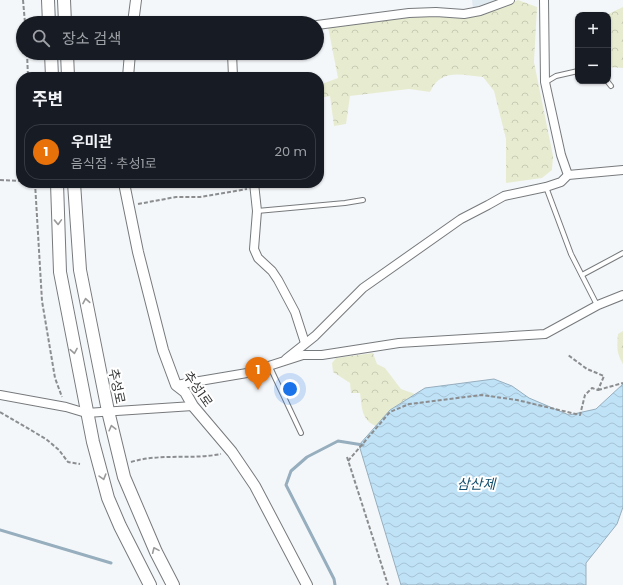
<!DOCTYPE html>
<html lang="ko">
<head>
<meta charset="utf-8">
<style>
  body { margin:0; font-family:Poppins,"Noto Sans KR",sans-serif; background:#20242c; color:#f1f3f6 }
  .controls { position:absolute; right:12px; top:12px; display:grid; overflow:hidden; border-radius:8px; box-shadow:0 1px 3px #0004 }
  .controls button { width:36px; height:36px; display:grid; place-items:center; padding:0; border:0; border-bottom:1px solid #363941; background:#171b24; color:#f1f3f6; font:20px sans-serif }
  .you { position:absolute; left:290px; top:389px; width:14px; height:14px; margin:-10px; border:3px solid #fff; border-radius:50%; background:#1a73e8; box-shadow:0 0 0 6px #1a73e833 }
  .badge { display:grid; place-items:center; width:26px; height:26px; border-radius:50%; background:#2563eb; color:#fff; font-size:13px; font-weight:700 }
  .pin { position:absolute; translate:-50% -33px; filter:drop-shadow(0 1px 2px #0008) }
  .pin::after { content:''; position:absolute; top:21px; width:14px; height:12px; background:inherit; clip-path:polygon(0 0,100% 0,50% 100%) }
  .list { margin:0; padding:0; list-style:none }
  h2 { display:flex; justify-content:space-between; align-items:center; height:52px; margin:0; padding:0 16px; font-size:17px }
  h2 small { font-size:13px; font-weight:400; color:#9ea1a6 }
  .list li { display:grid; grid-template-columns:26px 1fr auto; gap:12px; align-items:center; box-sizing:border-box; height:56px; margin:0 8px 8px; padding:0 8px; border:1px solid #363941; border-radius:16px }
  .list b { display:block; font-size:15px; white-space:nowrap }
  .list p { margin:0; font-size:13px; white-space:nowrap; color:#9ea1a6 }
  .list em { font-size:13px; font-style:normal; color:#9ea1a6 }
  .icon { flex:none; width:22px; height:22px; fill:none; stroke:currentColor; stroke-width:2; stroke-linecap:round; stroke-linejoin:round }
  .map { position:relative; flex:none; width:623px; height:585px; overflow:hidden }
  .search { position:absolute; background:#171b24; box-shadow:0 1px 3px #0004; left:16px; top:16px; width:308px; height:44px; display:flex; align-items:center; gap:10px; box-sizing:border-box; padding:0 14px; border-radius:22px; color:#9ea1a6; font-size:15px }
  .panel { position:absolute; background:#171b24; box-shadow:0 1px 3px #0004; left:16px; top:72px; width:308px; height:116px; border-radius:16px }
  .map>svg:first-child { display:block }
  .built { fill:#e0eaf1 }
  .forest { fill:url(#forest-crowns) }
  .water { fill:url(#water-waves); stroke:#96aebd }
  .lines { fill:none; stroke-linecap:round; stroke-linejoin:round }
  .stream { stroke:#96aebd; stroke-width:3 }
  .service-casing { stroke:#777a7c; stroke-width:6 }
  .minor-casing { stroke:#777a7c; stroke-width:10 }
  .tertiary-casing { stroke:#777a7c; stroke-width:12 }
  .primary-casing { stroke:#777a7c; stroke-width:14 }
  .path { stroke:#8b8d8f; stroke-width:2; stroke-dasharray:4 2; stroke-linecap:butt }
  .service { stroke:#fff; stroke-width:4 }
  .minor { stroke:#fff; stroke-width:8 }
  .tertiary { stroke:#fff; stroke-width:10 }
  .primary { stroke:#fff; stroke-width:12 }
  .oneway { stroke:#9a9a9b }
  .labels { text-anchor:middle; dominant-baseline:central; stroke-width:4; stroke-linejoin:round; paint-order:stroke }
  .street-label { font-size:13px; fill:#353637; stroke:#fff }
  .water-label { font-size:14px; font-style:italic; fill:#16506e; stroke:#fff }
</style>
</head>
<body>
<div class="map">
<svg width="623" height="585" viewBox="0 0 623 585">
  <defs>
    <pattern id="forest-crowns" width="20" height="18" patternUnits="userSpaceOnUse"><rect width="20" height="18" fill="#e7ecd1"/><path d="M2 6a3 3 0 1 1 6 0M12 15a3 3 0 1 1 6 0" fill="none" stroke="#c7cbb4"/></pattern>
    <pattern id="water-waves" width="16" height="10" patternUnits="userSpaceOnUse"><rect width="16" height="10" fill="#c0e2f7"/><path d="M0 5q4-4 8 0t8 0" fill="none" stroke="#a6c2d4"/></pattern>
  </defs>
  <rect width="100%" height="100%" fill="#f4f7fa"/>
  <polygon class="built" points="472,0 500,0 473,9"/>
  <g class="forest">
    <path d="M518 0 537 7 534 62 553 156 552 170 542 178 506 183V139L494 91 483 77C461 75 441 68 430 92L409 89 350 96 346 124 334 126 330 96 319 98V85L338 78 328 27 407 16 480 14Z"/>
    <polygon points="623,7 623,68 608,67 608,15 606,15"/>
    <path d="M623 331V364C616 353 617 346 618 334Z"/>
    <path d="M373 353 377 364 385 368 401 389 415 394 390 410 376 426C361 420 362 407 360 393H351L350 383 333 372 332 363 336 358Z"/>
  </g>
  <polygon class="water" points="494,379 512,386 529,398 569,415 596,409 623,384 623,507 617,524 586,563 586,585 401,585 359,445 390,410 425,388"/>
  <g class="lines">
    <g class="stream">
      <polyline points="0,530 111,563"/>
      <polyline points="335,585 334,579 286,485 291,471 307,457 338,441 363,445"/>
    </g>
    <defs>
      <g id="service">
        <polyline points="607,81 611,86"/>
        <polyline points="546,82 556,76 578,71"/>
        <polyline points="546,187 571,254 597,305"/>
        <polyline points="257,211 345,203 363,200"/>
        <polyline points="582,275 623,253"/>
        <polyline points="269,365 301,433"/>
      </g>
      <g id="minor">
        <polyline points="544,0 545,82 561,155 568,175"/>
        <polyline points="317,25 409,13 436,12 464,14 480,11 510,0"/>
        <polyline points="232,53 233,77"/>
        <polyline points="254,183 257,211 254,249 258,258 272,271 278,280 295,312 305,343"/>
        <polyline points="286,359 315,336 363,288 461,219 488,205 504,196 546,187 561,182 568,175 623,170"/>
        <polyline points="176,385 247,373 303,355 322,355 399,343 545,334 598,305 623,295"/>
        <polyline points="0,395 66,407 86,413 193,406"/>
      </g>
      <g id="tertiary">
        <polyline points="133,23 136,0"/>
        <polyline points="128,77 130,53"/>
        <polyline points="124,183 138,252 163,350 176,385 185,392 193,406 232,452 255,486 307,585"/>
      </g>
      <g id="primary">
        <polyline points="48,0 49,23"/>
        <polyline points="64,0 65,23"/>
        <polyline points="51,53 52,77"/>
        <polyline points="67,53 68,77"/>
        <polyline points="57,183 60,272 93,442 108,498 120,526 150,585"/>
        <polyline points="74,183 80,270 108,411 124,477 156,552 173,585"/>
      </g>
    </defs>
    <use href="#service" class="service-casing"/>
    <use href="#minor" class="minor-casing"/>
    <use href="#tertiary" class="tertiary-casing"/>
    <use href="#primary" class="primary-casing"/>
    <g class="path">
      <polyline points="23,0 25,23"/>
      <polyline points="27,53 28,77"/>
      <polyline points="0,180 21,181"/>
      <polyline points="35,183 42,301 55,378 62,397"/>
      <polyline points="138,204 176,197 200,197 247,189"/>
      <polyline points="598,390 623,383"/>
      <polyline points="0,412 46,439 59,450 68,462 80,464"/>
      <polyline points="347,457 388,585"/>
      <polyline points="348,461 390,412 409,404 482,395 517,400 580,415 585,395 592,388 598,390 604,376 587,369 568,355"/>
      <path d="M131 462C160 453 191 460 221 454"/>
    </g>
    <use href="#service" class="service"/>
    <use href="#minor" class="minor"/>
    <use href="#tertiary" class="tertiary"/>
    <use href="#primary" class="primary"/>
  </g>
  <defs><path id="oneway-chevron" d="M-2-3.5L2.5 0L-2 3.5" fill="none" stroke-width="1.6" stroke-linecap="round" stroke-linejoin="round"/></defs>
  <g class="oneway">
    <use href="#oneway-chevron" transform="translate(58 222) rotate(88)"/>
    <use href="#oneway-chevron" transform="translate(86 301) rotate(-100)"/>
    <use href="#oneway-chevron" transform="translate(74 351) rotate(80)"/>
    <use href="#oneway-chevron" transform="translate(112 428) rotate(-104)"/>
    <use href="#oneway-chevron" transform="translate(103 477) rotate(74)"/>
    <use href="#oneway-chevron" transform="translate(155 550) rotate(-114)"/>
  </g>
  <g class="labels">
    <g class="street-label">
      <text transform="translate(117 386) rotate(78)">추성로</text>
      <text transform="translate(198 389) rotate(55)">추성1로</text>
    </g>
    <g class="water-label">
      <text x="476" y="484">삼산제</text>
    </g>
  </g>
</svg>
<div class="controls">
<button>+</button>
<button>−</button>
</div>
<div class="you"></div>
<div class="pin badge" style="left:258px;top:390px;background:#e8710a">1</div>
<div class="search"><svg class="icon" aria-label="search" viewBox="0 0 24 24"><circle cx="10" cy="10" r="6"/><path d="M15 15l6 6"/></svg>장소 검색</div>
<section class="panel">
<h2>주변<small></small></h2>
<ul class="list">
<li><span class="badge" style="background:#e8710a">1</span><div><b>우미관</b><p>음식점 · 추성1로</p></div><em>20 m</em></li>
</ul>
</section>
</div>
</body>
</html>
